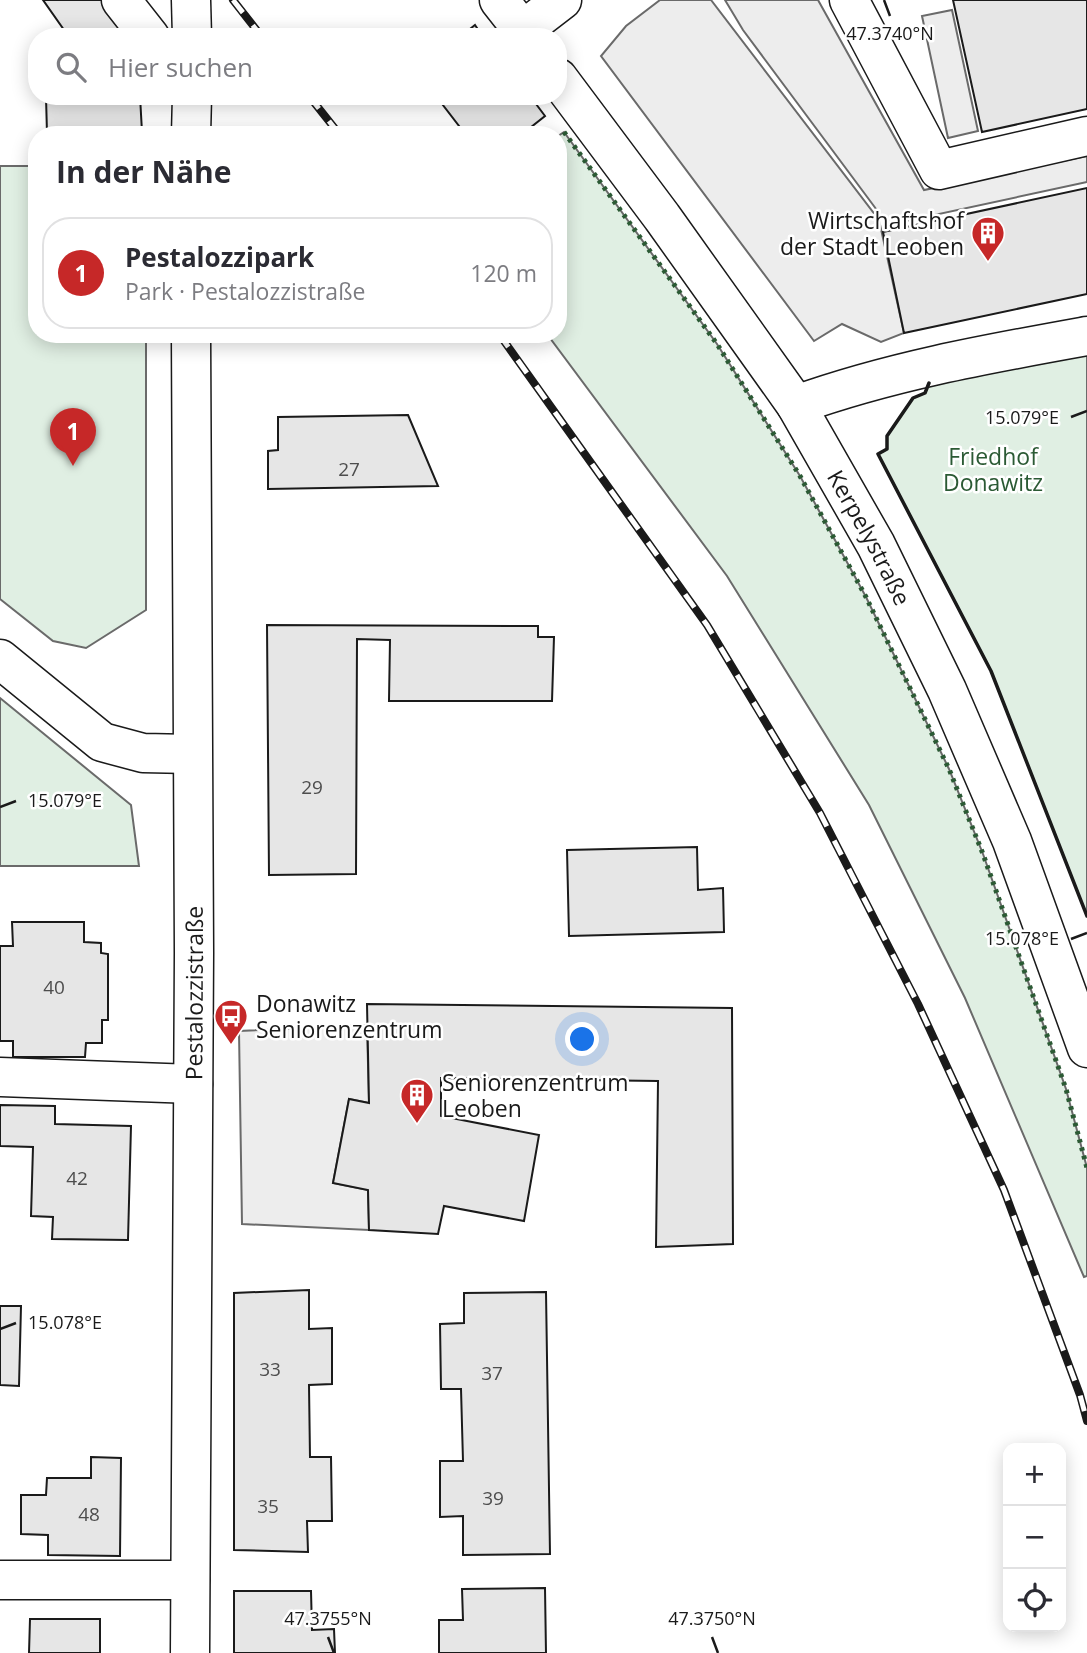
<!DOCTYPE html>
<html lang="de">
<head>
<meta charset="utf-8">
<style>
  body { margin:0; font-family:"Open Sans",sans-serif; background:#f7f7f7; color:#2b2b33 }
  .controls { position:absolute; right:21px; bottom:21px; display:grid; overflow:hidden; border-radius:14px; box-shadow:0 4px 18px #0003 }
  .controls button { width:63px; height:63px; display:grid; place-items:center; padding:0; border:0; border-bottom:2px solid #e1e1e2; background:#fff; color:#2b2b33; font:35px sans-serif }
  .you { position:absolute; left:583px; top:1040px; width:24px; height:24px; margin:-18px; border:5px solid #fff; border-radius:50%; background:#1a73e8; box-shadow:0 0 0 10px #1a73e833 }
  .badge { display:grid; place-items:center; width:46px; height:46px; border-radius:50%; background:#c62828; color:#fff; font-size:23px; font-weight:700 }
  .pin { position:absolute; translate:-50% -58px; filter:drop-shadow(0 2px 4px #0008) }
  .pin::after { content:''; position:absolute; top:37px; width:24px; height:21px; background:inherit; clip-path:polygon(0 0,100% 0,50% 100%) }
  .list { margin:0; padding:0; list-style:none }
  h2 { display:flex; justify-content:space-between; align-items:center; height:91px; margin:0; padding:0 28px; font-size:30px }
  h2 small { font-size:23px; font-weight:400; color:#7c7c81 }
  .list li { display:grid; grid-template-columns:46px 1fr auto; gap:21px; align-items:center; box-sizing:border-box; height:112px; margin:0 14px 14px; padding:0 14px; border:2px solid #e1e1e2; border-radius:28px }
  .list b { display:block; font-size:26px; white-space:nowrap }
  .list p { margin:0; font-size:23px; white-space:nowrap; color:#7c7c81 }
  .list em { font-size:23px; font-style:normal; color:#7c7c81 }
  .icon { flex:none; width:38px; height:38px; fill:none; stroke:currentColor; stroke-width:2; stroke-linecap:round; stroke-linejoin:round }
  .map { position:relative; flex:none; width:1087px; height:1653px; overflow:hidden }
  .search { position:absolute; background:#fff; box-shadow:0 4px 18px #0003; left:28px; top:28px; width:539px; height:77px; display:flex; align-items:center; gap:18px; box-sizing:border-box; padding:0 24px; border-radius:28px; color:#7c7c81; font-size:26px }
  .panel { position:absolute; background:#fff; box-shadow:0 4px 18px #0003; left:28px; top:126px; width:539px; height:217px; border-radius:28px }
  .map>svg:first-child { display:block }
  .green { fill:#e0efe3; stroke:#6a6a6a; stroke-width:2 }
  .parking { fill:#ededed; stroke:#6a6a6a; stroke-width:2 }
  .building { fill:#e6e6e6; stroke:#1a1a1a; stroke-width:2 }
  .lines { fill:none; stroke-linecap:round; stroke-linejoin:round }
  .minor-casing { stroke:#1a1a1a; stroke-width:41 }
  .major-casing { stroke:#1a1a1a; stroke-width:41 }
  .minor { stroke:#fff; stroke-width:38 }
  .major { stroke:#fff; stroke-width:38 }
  .rail-casing { stroke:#1a1a1a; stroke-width:8 }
  .rail { stroke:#fff; stroke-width:5; stroke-dasharray:16; stroke-linecap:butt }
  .hedge { stroke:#2b5a34; stroke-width:5; stroke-dasharray:3.5 5; stroke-linecap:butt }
  .wall { stroke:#1a1a1a; stroke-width:3.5 }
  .ticks { fill:none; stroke:#1a1a1a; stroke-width:2.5 }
  .labels { text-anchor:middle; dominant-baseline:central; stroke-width:5; stroke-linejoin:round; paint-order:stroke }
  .number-label { font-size:19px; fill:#4d4d4d }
  .poi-label { font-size:23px; fill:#1a1a1a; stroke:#fff; text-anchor:start }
  .park-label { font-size:23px; fill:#2b5a34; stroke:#fff }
  .street-label { font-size:23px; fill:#1a1a1a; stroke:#fff }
  .ticks-label { font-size:18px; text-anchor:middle; fill:#1a1a1a; stroke:#fff; stroke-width:5; stroke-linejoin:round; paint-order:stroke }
</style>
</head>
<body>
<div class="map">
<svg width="1087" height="1653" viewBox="0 0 1087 1653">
  <rect width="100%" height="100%" fill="#fff"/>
  <g class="green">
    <polygon points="564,132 717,344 800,476 866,597 949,769 983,854 1066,1089 1087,1168 1087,1276 1084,1277 965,998 869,805 727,576 547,334 558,334 558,136"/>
    <polygon points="0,166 37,166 37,334 146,334 146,610 86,648 53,641 0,599"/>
    <polygon points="1087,354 1087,916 991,671 878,454 887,449 887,436 913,398 925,393 928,383"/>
    <polygon points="0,698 131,805 139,866 0,866"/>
  </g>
  <g class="parking">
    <polygon points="660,0 711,0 879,220 904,333 881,342 842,324 814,341 601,56 626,26"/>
    <polygon points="725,0 818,0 924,190 1087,156 1087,182 888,225 743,30"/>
    <polygon points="952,10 978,131 948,138 922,16"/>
    <polygon points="367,1025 369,1103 349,1099 333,1183 368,1190 369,1230 242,1224 239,1031"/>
  </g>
  <g class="building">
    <polygon points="43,0 105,0 125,28 112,37 69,37"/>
    <polygon points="953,0 1087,0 1087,109 982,132"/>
    <polygon points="475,25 483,37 460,37"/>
    <polygon points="140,96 142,132 47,133 46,97"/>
    <polygon points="436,96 530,96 545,116 521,135 466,135"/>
    <polygon points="1087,188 1087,294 904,333 883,232"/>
    <polygon points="408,415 438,486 268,489 268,451 278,450 278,417"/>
    <polygon points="267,625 538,626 538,637 554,637 552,701 389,701 390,640 357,639 356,874 269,875"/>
    <polygon points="697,847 698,890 723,888 724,932 569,936 567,850"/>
    <polygon points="12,922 84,922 84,942 101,943 101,953 108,954 108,1020 102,1020 102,1043 86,1043 85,1057 13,1057 13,1041 0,1041 0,946 13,946"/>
    <polygon points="367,1004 732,1008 733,1244 656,1247 658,1081 441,1078 441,1116 539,1135 524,1221 444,1206 438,1234 369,1230 368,1190 333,1183 349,1099 369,1103"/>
    <polygon points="0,1105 55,1106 55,1124 131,1126 128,1240 52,1239 53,1217 31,1216 33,1147 0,1146"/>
    <polygon points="309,1290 309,1329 332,1328 332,1384 309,1385 310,1457 331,1457 332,1521 307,1521 308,1552 234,1550 234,1293"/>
    <polygon points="546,1292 550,1554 463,1555 463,1516 440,1517 440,1461 463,1461 461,1389 441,1389 440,1324 464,1323 464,1293"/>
    <polygon points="0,1306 21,1306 19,1386 0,1385"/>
    <polygon points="91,1457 121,1458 120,1556 48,1555 48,1535 21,1534 21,1495 46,1495 47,1478 91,1478"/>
    <polygon points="545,1588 546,1653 439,1653 439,1620 463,1620 462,1589"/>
    <polygon points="234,1591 311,1591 312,1630 334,1629 335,1653 234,1653"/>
    <polygon points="30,1619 100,1619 100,1653 29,1653"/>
  </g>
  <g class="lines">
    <defs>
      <g id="minor">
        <polyline points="121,0 150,37"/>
        <polyline points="191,0 192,37"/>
        <polyline points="849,0 939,170 1087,136"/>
        <polyline points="523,30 562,0"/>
        <polyline points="191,135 192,96"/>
        <path d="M796 405C891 371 987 354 1087 336"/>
        <polyline points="0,659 102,742 143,753 191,754"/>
        <polyline points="0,1077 193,1084"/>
        <polyline points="0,1580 190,1580"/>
        <path id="s1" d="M190 1653 194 953 191 334"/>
      </g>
      <g id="major">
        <polyline points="499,0 528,37"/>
        <path id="s2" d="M558 78 662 217 796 405 876 545 947 690 1012 841 1087 1048"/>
      </g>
    </defs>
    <use href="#minor" class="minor-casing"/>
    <use href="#major" class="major-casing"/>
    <use href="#minor" class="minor"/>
    <use href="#major" class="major"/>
    <defs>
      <g id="rail">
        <polyline points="233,0 262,37"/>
        <polyline points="309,96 340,135"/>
        <polyline points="499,334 707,625 820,813 918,1004 1004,1190 1080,1395 1087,1421"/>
      </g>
    </defs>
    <use href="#rail" class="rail-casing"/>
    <use href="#rail" class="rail"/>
    <polyline class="hedge" points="564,132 717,344 800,476 866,597 949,769 983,854 1066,1089 1087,1168"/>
    <polyline class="wall" points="929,383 925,393 913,398 887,436 887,449 878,454 991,671 1087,916"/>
  </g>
  <path class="ticks" d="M884 0 890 16M1071 417 1087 411M0 807 16 801M1071 939 1087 933M0 1329 16 1323M328 1637 334 1653M712 1637 718 1653"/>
  <defs>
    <symbol id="building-pin" viewBox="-11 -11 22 30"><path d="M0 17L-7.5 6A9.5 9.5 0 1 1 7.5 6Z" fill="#c62828" stroke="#fff"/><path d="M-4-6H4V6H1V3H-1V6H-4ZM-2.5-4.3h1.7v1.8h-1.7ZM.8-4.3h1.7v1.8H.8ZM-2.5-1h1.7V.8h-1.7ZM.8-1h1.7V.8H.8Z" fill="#fff"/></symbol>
    <symbol id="bus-pin" viewBox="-11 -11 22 30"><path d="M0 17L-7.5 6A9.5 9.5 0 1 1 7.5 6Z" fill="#c62828" stroke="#fff"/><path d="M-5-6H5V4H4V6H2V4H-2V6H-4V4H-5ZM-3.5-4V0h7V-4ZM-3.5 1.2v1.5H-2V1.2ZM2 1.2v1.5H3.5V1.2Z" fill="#fff"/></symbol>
  </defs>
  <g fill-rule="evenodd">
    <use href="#building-pin" x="969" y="214" width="38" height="52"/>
    <use href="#bus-pin" x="212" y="997" width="38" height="52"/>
    <use href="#building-pin" x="398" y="1076" width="38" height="52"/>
  </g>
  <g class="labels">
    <g class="number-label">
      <text x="349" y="469">27</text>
      <text x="312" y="787">29</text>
      <text x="54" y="987">40</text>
      <text x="77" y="1178">42</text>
      <text x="270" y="1369">33</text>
      <text x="492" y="1373">37</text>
      <text x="493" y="1498">39</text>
      <text x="268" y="1506">35</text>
      <text x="89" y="1514">48</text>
    </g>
    <g class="poi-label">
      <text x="964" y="220" text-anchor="end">Wirtschaftshof<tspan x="964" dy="26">der Stadt Leoben</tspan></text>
      <text x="256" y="1003">Donawitz<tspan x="256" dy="26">Seniorenzentrum</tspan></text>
      <text x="442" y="1082">Seniorenzentrum<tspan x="442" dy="26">Leoben</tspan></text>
    </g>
    <g class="park-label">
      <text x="993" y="456">Friedhof<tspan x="993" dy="26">Donawitz</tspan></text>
    </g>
    <g class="street-label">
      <text stroke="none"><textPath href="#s2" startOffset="556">Kerpelystraße</textPath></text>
      <text stroke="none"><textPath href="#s1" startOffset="660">Pestalozzistraße</textPath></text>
    </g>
  </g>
  <g class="ticks-label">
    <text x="890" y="40">47.3740°N</text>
    <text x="1022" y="424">15.079°E</text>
    <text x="65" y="807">15.079°E</text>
    <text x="1022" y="945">15.078°E</text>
    <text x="65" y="1329">15.078°E</text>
    <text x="328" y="1625">47.3755°N</text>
    <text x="712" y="1625">47.3750°N</text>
  </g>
</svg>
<div class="controls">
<button>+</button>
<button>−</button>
<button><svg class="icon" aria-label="locate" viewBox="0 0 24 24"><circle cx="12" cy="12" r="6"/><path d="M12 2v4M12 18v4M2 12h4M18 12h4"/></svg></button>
</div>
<div class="you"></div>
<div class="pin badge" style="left:73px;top:466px">1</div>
<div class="search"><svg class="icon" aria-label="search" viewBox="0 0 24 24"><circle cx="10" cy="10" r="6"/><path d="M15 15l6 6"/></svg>Hier suchen</div>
<section class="panel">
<h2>In der Nähe<small></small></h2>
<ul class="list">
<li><span class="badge">1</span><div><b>Pestalozzipark</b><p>Park · Pestalozzistraße</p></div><em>120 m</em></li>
</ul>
</section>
</div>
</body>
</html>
